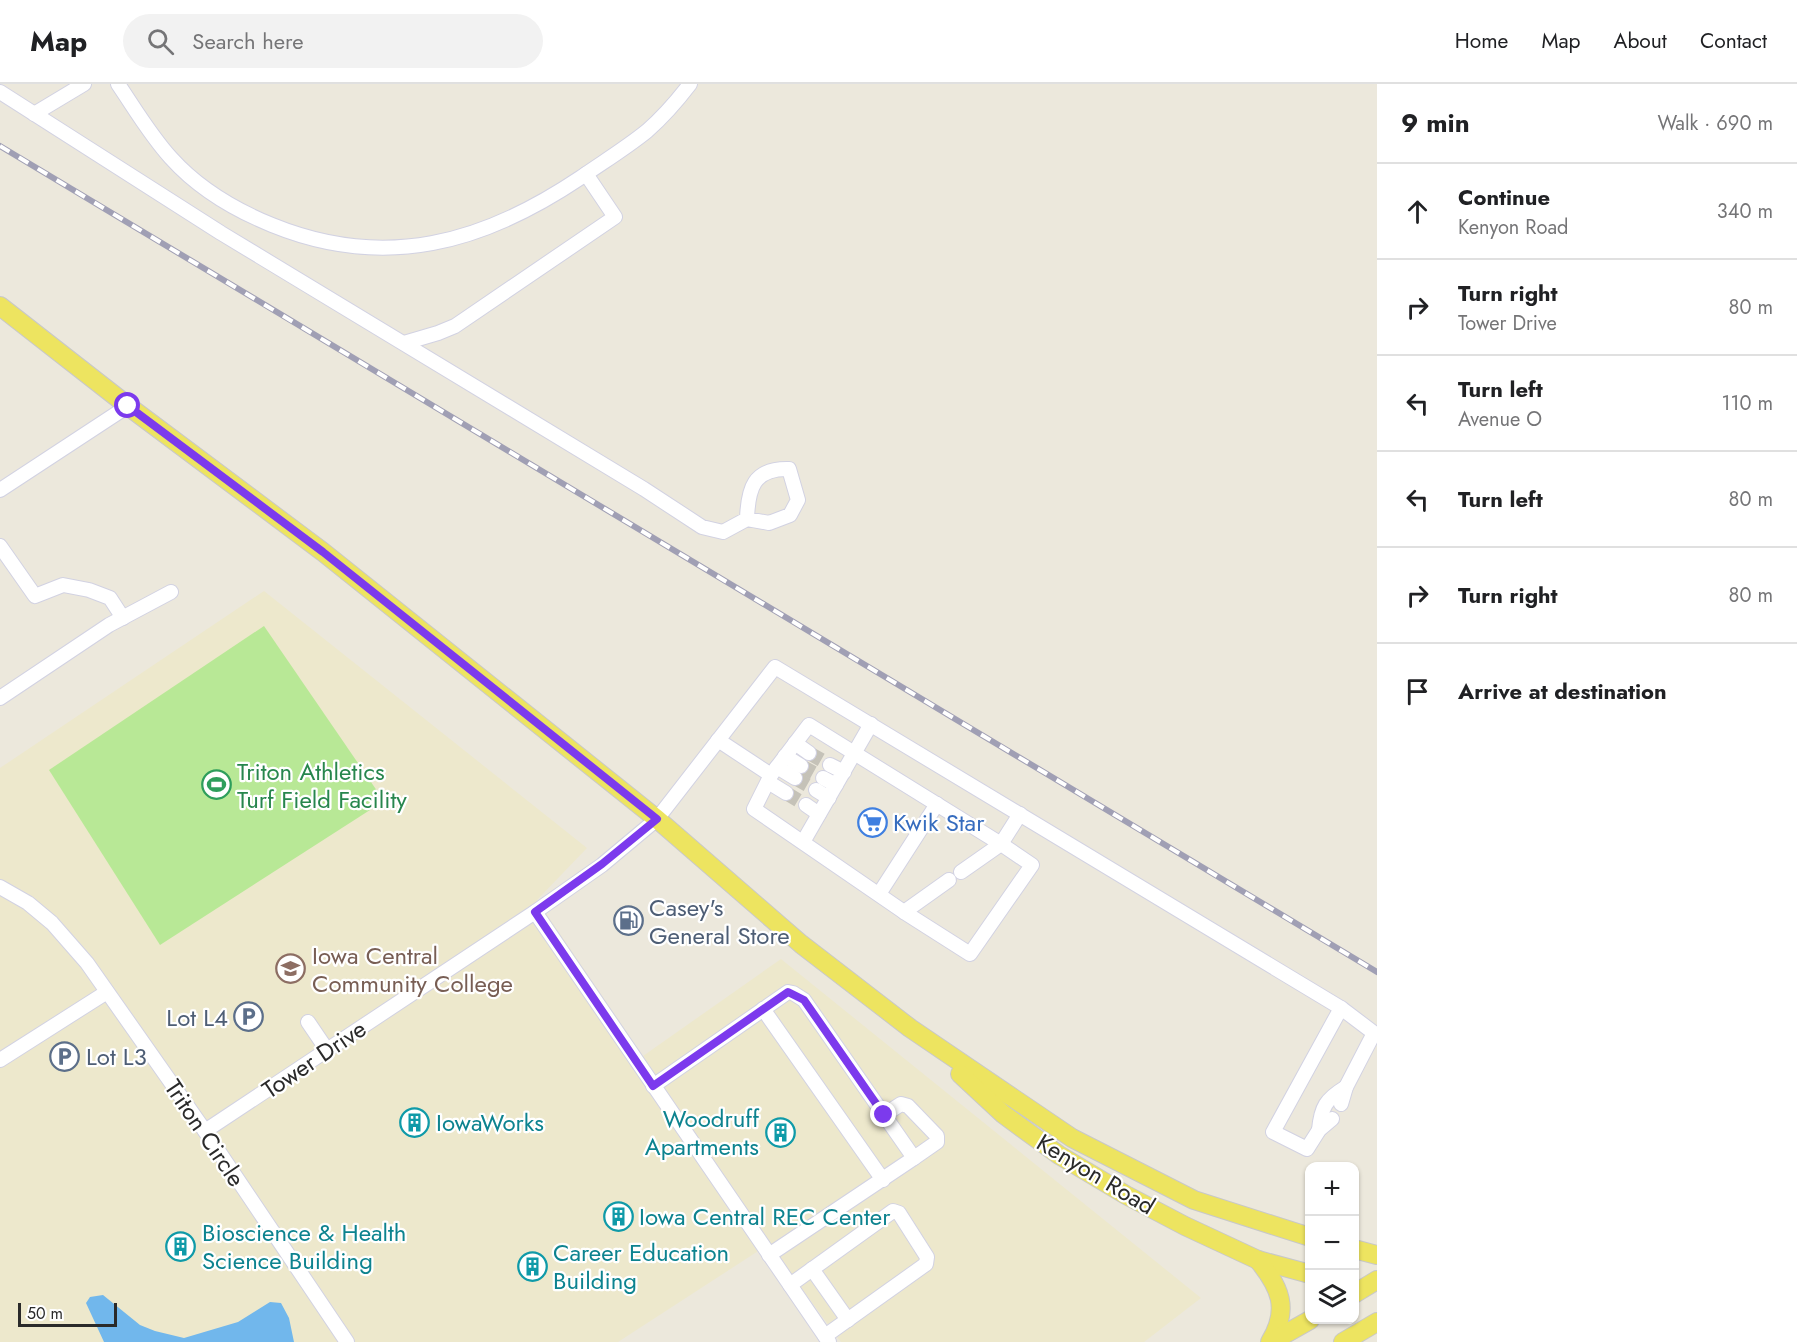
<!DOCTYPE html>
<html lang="en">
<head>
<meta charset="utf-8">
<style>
  body { margin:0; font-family:Jost,sans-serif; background:#f2f2f2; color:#202124 }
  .controls { position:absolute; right:18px; bottom:18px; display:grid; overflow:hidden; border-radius:12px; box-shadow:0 2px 4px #0004 }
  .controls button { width:54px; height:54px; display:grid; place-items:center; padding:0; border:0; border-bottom:2px solid #e0e0e0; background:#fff; color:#202124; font:30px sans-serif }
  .scale { position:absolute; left:18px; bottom:15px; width:99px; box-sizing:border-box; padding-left:6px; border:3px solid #2a2a2a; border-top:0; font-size:16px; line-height:21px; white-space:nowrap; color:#2a2a2a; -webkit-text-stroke:4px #fff; paint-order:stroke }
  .stop { position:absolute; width:18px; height:18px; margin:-14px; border:4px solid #7c3aed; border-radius:50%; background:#fff }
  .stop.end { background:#7c3aed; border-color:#fff; box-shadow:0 2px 6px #0008 }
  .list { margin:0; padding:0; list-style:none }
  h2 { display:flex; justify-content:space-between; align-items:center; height:78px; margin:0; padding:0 24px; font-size:26px }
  h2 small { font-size:20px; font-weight:400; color:#757577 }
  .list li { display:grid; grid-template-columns:39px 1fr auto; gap:18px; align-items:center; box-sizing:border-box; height:96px; padding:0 24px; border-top:2px solid #e0e0e0 }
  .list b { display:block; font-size:22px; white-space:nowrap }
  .list p { margin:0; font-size:20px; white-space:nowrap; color:#757577 }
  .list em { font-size:20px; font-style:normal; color:#757577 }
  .icon { flex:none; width:33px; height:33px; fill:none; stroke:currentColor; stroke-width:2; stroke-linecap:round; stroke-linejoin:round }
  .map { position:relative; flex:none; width:1377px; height:1258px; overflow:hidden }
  header { display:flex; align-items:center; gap:36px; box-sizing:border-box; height:84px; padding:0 30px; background:#fff; border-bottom:2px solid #e0e0e0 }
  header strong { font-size:28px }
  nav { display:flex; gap:33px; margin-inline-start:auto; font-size:21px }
  .search { width:420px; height:54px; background:#f2f2f2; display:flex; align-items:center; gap:15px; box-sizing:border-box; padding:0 21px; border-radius:33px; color:#757577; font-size:22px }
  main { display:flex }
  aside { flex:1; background:#fff }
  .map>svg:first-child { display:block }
  .education { fill:#ede8cc }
  .pitch { fill:#b8e896 }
  .water { fill:#71b7ec }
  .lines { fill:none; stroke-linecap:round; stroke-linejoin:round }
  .minor-tunnel { stroke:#c5c2b8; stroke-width:14; stroke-dasharray:14 7; stroke-linecap:butt }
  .minor-casing { stroke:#d2d2e2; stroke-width:16 }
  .major-casing { stroke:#c8c8c8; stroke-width:20 }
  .minor { stroke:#fff; stroke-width:14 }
  .major { stroke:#ede460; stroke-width:18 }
  .rail-casing { stroke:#a09fb4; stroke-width:6 }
  .rail { stroke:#fff; stroke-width:4; stroke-dasharray:11; stroke-linecap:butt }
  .route { stroke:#7c3aed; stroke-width:8 }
  .labels { text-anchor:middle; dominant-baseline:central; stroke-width:4.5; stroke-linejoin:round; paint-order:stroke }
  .leisure-label { font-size:24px; fill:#27864d; stroke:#fff; text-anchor:start }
  .shop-label { font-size:24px; fill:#366cbe; stroke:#fff; text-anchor:start }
  .service-label { font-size:24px; fill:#4e5e75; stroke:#fff; text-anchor:start }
  .education-label { font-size:24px; fill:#785e54; stroke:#fff; text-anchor:start }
  .street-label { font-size:24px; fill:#2a2a2a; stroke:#fff }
  .culture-label { font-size:24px; fill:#0d838f; stroke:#fff; text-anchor:start }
</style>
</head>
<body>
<header>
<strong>Map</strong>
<div class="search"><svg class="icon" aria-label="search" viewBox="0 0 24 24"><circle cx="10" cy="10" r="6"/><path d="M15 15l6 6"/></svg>Search here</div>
<nav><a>Home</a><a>Map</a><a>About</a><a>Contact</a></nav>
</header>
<main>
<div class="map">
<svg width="1377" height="1258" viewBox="0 0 1377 1258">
  <rect width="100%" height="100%" fill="#ece8dc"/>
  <polygon class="education" points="264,507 587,764 537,816 643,972 781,875 1201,1214 1144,1258 841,1258 769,1160 618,1258 0,1258 0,684"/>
  <polygon class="pitch" points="264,542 384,717 160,861 49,686"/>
  <polygon class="water" points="103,1211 140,1241 155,1247 184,1254 238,1238 270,1218 281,1219 289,1234 294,1258 104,1258 86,1219 90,1213"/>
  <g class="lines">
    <g class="minor-tunnel">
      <polyline points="809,669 830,681"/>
      <polyline points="801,682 823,694"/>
      <polyline points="795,694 816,706"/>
      <polyline points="786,709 806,721"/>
    </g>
    <defs>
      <g id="minor">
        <path d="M118 0C135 25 150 51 171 74 198 104 235 126 272 141 385 187 483 159 580 94 603 78 626 64 647 47 663 33 677 17 690 0"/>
        <path d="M0 8 221 149 644 405 702 443 723 448 747 435 769 439 790 431 798 416 789 385C753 384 748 405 747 435"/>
        <polyline points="34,30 84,0"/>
        <polyline points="404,259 438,249 455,242 615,133 586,90"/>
        <polyline points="0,406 128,322"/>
        <polyline points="0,462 35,512 63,501 89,506 110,514 123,534"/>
        <polyline points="0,614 109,541 171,508"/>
        <polyline points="718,656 771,691 809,641 1001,760 1020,730"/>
        <polyline points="795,659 809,669"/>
        <polyline points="785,672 801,682"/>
        <polyline points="830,681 844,688"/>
        <polyline points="777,683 795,694"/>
        <polyline points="771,691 754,725 904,828 970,870 1032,781 1001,760 961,788"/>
        <polyline points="823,694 836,701"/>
        <polyline points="768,698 786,709"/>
        <polyline points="816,706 829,714"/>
        <polyline points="806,721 819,730"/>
        <polyline points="803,758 871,640"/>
        <polyline points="0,803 28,819 52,839 87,879 205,1047 347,1258"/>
        <polyline points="879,810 937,720"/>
        <polyline points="535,828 829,1258"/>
        <polyline points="904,828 949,796"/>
        <polyline points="763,925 883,1096"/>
        <polyline points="308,938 327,966"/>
        <polyline points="0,976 107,908"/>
        <polyline points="653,1002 788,908 793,909 804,916 914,1074 769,1171"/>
        <polyline points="884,1031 901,1020 908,1022 937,1052 937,1058 914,1074"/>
        <polyline points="1332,1035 1319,1046 1307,1065 1273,1048 1341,924"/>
        <path d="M1319 1046C1321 1023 1326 1015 1346 1003"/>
        <polyline points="205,1047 535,828 602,781 657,735 775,583 1341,924 1374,949 1346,1003 1341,1020"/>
        <polyline points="812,1185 848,1236"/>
        <polyline points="790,1201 893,1127 899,1129 927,1173 926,1180 825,1252"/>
      </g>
      <g id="major">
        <polyline points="0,222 128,322 323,468 657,735 801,860 910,944 1072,1054 1194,1116 1310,1153"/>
        <polyline points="960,990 1003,1030 1059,1071 1126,1111 1185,1142 1258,1176 1310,1190"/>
        <polyline points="1354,1165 1377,1171"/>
        <path d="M1258 1176C1280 1203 1290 1225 1270 1258"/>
        <polyline points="1354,1210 1377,1196"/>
        <polyline points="1271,1258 1310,1236"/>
        <polyline points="1343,1258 1377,1238"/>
      </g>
    </defs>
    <use href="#minor" class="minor-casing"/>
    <use href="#major" class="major-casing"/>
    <use href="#minor" class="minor"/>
    <use href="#major" class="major"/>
    <defs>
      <polyline id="rail" points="0,62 1377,888"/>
    </defs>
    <use href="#rail" class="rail-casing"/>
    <use href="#rail" class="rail"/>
  </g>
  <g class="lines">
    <polyline class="route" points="128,322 323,468 657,735 602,780 535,828 653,1002 788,908 804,916 884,1031"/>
  </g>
  <defs>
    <symbol id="stadium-ring" viewBox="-11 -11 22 22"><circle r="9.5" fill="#fff" stroke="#2e9e5b" stroke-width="1.5"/><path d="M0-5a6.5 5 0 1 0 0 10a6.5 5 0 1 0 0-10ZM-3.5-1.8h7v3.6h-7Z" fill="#2e9e5b"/></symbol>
    <symbol id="supermarket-ring" viewBox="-11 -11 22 22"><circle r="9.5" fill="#fff" stroke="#3f7fe0" stroke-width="1.5"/><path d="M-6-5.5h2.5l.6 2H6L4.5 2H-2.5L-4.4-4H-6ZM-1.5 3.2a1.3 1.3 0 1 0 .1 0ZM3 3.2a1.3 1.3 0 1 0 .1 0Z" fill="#3f7fe0"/></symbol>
    <symbol id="fuel-ring" viewBox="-11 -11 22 22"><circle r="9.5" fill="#fff" stroke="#5c6f8a" stroke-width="1.5"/><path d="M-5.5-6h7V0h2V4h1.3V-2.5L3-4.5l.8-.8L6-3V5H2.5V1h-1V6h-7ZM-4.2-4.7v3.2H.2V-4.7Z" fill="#5c6f8a"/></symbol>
    <symbol id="university-ring" viewBox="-11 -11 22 22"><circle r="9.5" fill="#fff" stroke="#8d6e63" stroke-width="1.5"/><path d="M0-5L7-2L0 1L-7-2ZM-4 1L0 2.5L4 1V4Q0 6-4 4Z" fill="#8d6e63"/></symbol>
    <symbol id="parking-ring" viewBox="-11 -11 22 22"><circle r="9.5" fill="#fff" stroke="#5c6f8a" stroke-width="1.5"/><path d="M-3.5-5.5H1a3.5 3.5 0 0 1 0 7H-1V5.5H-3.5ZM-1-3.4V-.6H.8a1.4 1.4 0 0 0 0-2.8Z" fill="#5c6f8a"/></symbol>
    <symbol id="building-ring" viewBox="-11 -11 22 22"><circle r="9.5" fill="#fff" stroke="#0f9aa8" stroke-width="1.5"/><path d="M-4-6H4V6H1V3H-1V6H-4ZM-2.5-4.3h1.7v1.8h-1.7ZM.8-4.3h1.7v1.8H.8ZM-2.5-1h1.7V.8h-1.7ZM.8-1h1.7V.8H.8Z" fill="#0f9aa8"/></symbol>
  </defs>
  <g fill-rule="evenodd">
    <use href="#stadium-ring" x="200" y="684" width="33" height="33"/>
    <use href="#supermarket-ring" x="856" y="722" width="33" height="33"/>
    <use href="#fuel-ring" x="612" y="820" width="33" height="33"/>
    <use href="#university-ring" x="274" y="868" width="33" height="33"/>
    <use href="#parking-ring" x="232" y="916" width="33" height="33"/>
    <use href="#parking-ring" x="48" y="956" width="33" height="33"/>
    <use href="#building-ring" x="398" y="1022" width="33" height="33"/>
    <use href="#building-ring" x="764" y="1032" width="33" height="33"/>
    <use href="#building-ring" x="602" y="1116" width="33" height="33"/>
    <use href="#building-ring" x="164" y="1146" width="33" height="33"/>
    <use href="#building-ring" x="516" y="1166" width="33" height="33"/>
  </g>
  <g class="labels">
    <g class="leisure-label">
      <text x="237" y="687">Triton Athletics<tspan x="237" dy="28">Turf Field Facility</tspan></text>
    </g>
    <g class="shop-label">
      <text x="893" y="738">Kwik Star</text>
    </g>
    <g class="service-label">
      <text x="649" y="823">Casey's<tspan x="649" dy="28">General Store</tspan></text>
      <text x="228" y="933" text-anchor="end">Lot L4</text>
      <text x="86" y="972">Lot L3</text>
    </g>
    <g class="education-label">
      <text x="312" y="871">Iowa Central<tspan x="312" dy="28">Community College</tspan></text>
    </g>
    <g class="street-label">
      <text transform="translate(314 975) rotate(-34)">Tower Drive</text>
      <text transform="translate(205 1049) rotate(56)">Triton Circle</text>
      <text transform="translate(1096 1090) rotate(31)">Kenyon Road</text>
    </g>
    <g class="culture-label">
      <text x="759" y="1034" text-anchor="end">Woodruff<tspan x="759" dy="28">Apartments</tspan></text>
      <text x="436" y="1038">IowaWorks</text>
      <text x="639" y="1132">Iowa Central REC Center</text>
      <text x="202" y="1148">Bioscience &amp; Health<tspan x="202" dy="28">Science Building</tspan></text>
      <text x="553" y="1168">Career Education<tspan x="553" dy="28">Building</tspan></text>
    </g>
  </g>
</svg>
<div class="controls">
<button>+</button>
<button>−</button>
<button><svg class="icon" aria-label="layers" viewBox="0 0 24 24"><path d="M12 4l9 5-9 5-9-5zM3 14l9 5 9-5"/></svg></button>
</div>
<div class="scale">50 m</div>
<div class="stop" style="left:128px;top:322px"></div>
<div class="stop end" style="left:884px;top:1031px"></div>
</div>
<aside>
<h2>9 min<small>Walk · 690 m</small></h2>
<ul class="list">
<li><svg class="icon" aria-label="ahead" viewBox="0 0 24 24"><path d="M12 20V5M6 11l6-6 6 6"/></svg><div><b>Continue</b><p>Kenyon Road</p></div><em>340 m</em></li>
<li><svg class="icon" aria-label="right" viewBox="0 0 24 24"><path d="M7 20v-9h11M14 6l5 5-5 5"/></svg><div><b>Turn right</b><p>Tower Drive</p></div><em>80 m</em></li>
<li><svg class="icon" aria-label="left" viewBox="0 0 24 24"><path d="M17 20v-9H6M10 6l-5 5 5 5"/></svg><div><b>Turn left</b><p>Avenue O</p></div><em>110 m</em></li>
<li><svg class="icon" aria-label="left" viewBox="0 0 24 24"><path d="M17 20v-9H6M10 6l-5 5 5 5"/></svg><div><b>Turn left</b></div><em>80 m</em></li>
<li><svg class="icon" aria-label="right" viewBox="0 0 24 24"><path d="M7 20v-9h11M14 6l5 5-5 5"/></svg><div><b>Turn right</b></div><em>80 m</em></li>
<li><svg class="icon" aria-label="arrive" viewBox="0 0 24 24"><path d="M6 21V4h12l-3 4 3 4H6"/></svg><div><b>Arrive at destination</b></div></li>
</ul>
</aside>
</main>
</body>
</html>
